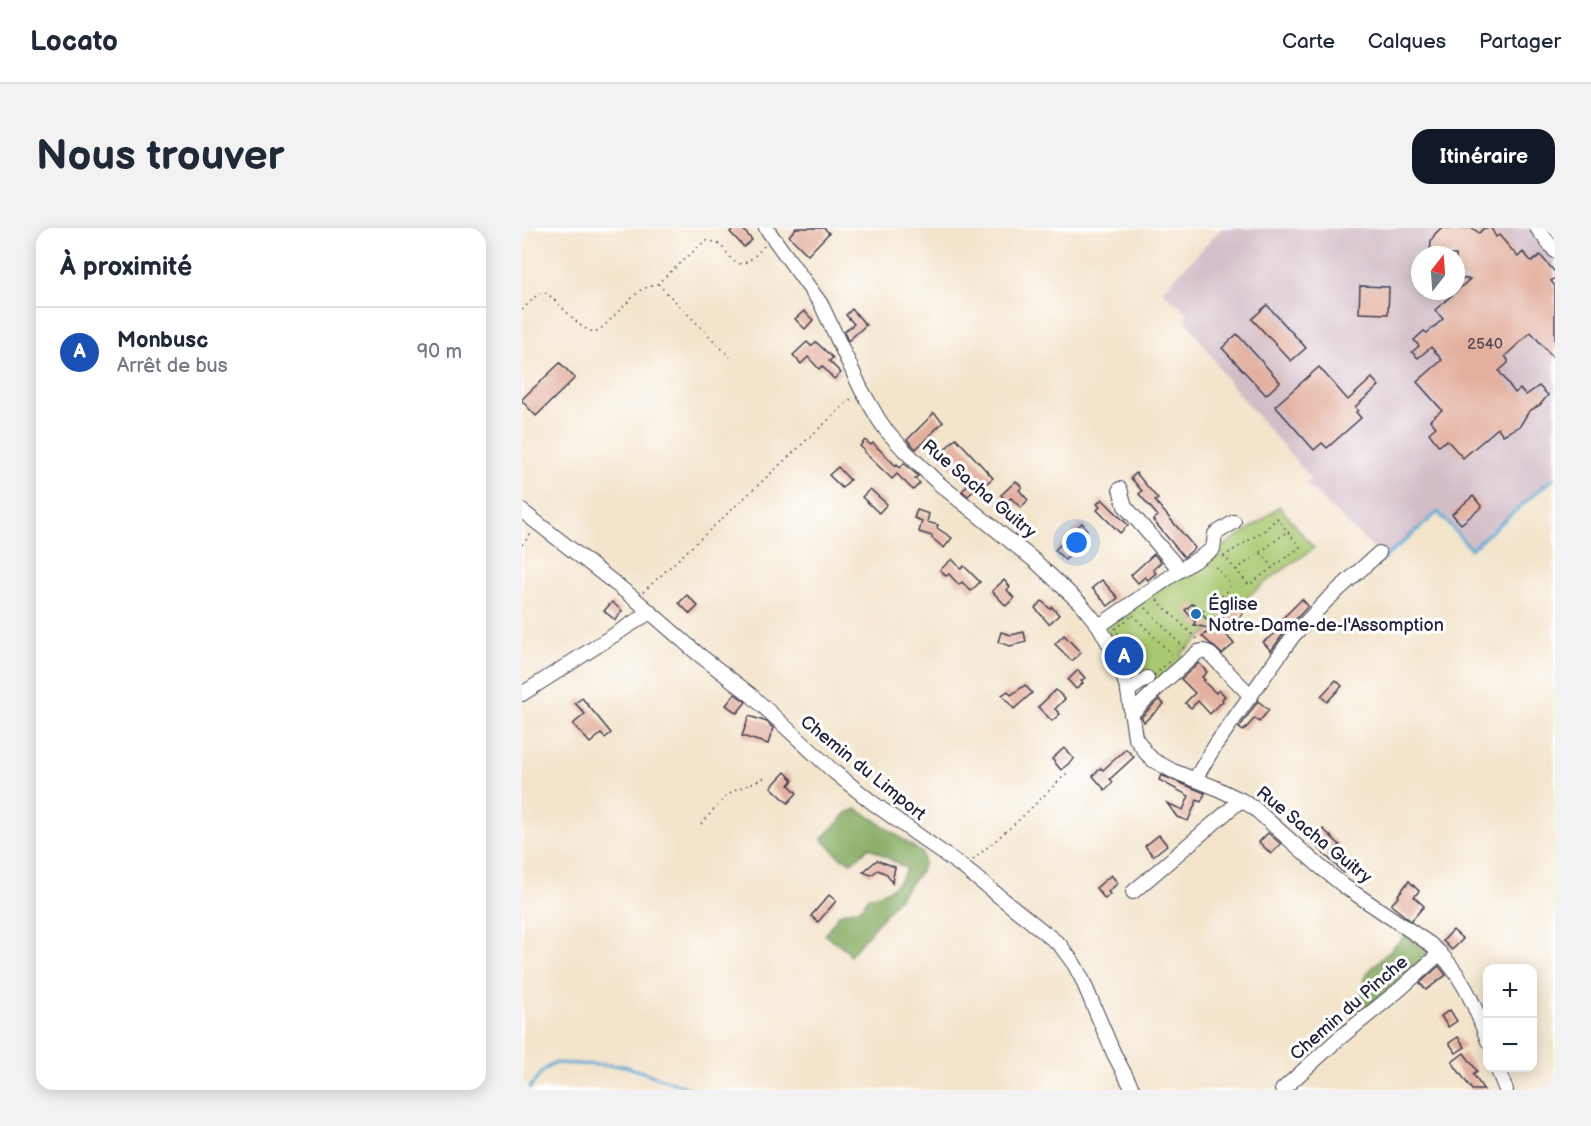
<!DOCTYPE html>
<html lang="fr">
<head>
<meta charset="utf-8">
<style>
  body { margin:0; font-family:"Balsamiq Sans",sans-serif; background:#f2f2f3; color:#1f2937 }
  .controls { position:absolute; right:18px; bottom:18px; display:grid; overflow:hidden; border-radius:12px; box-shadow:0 3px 15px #0003 }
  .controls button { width:54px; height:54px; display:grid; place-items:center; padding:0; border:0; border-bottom:2px solid #e0e1e3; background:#fff; color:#1f2937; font:30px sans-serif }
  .compass { position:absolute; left:889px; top:18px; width:54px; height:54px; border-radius:50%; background:#fff; box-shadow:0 3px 15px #0003; rotate:17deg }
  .you { position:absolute; left:555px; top:315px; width:21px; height:21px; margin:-15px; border:4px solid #fff; border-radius:50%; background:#1a73e8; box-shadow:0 0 0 9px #1a73e833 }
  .badge { display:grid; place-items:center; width:39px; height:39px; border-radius:50%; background:#111827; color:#fff; font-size:20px; font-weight:700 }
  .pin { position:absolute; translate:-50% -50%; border:3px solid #fff; box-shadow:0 2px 6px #0006 }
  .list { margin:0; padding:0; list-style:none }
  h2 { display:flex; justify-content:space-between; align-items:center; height:78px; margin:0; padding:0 24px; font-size:26px }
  h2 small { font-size:20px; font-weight:400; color:#747a83 }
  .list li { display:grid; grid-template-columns:39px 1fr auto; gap:18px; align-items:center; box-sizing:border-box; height:90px; padding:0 24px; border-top:2px solid #e0e1e3 }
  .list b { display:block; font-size:22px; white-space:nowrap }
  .list p { margin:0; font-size:20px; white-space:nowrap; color:#747a83 }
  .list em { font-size:20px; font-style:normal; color:#747a83 }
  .map { position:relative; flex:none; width:1033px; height:862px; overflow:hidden; border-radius:18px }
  header { display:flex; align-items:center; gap:36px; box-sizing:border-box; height:84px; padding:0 30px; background:#fff; border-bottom:2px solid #e0e1e3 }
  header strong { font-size:28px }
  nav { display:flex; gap:33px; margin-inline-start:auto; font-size:21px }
  .intro { display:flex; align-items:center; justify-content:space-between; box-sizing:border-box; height:144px; padding:0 36px }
  h1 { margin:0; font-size:42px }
  .button { padding:15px 27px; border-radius:18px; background:#111827; color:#fff; font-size:21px; font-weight:700 }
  main { display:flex; gap:36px; padding:0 36px }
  aside { flex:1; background:#fff; border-radius:18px; box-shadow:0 3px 15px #0003 }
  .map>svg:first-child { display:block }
  .industrial { fill:#d2bdc7; fill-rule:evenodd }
  .green { fill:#a9c870; stroke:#667556; stroke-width:1.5 }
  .forest { fill:#86ac62; stroke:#54674e; stroke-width:1.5 }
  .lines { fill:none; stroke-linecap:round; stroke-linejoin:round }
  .stream { stroke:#5cabd6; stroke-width:3 }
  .building { fill:#e3b09f }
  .minor-casing { stroke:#413f51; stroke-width:16 }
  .path { stroke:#413f51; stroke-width:1.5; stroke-dasharray:1.5 4.5; stroke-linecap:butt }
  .minor { stroke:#fff; stroke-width:14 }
  .poi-dot { fill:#1f6fb2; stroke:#fff; stroke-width:2 }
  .labels { text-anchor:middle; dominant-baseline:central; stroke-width:6; stroke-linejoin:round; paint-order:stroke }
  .number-label { font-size:15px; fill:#524654 }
  .street-label { font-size:18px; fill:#22223b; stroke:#fff }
  .poi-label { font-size:18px; fill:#22223b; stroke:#fff; text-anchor:start }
</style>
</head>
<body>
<header>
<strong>Locato</strong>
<nav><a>Carte</a><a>Calques</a><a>Partager</a></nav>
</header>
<div class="intro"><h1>Nous trouver</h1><a class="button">Itinéraire</a></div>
<main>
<aside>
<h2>À proximité<small></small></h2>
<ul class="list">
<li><span class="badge" style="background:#1a4fb4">A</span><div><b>Monbusc</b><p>Arrêt de bus</p></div><em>90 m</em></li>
</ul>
</aside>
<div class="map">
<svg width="1033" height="862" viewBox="0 0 1033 862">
  <rect width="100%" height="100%" fill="#fff"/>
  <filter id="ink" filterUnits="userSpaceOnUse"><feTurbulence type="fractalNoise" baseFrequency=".0167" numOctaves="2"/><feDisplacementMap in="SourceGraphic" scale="12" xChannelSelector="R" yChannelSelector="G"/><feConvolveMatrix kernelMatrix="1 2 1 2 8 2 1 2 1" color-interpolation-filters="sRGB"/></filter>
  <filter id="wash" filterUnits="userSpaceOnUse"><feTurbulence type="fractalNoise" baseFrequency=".008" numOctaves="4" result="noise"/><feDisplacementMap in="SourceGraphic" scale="24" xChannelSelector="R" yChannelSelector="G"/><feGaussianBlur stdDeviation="1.35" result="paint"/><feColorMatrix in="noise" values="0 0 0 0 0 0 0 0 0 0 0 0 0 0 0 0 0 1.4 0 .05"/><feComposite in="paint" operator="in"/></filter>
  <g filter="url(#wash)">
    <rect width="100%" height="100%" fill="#f3e4cb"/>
    <path class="industrial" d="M700 0H1008L1033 31V253L1028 250 948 320 914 285 862 331 784 256 789 251 709 157 663 90 666 85 640 63ZM898 27H934V63H898Z"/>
    <path class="green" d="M757 278 792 320C770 336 746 351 725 369 701 388 682 408 659 426L663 431 625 464 585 402 587 394 738 294Z"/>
    <g class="forest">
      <path d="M334 581 350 590 400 625 402 635 398 644 328 728 325 722 303 707 317 686 341 679 346 669C366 664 375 660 385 641L347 619 336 630 329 634 318 629 300 611 325 585Z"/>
      <polygon points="884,707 911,726 839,785 833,781 835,774 840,769 842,750 848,742"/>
    </g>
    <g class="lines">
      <g class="stream">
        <polyline points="837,352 916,284 949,321 1030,251"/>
        <polyline points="6,862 20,844 31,835 103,838 172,862"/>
      </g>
    </g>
    <g id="blocks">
      <g class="building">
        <polygon points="212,0 220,0 230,12 222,19 208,4"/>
        <polygon points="274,0 302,0 307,5 286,27 267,8"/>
        <polygon points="919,0 950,0 957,5 962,0 969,0 974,9 977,7 996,29 1001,24 1010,34 1018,27 1033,44 1033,50 1029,53 1033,58 1033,132 1009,104 983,128 986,132 986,135 977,143 993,165 998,161 1004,167 1017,158 1026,167 1018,177 1007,183 998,198 981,207 976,200 941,230 925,212 917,218 907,205 914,199 908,192 920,182 895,154 920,132 909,119 896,130 890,124 897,118 892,112 902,103 905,105 921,91 913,82 948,51 934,50 934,27 908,27 909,13 913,6"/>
        <polygon points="838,58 867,59 866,86 837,85"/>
        <polygon points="745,77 784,120 769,133 730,91"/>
        <polygon points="330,81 344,97 326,113 322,104 332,96 324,87"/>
        <polygon points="282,83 291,92 283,101 273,91"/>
        <polygon points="715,106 758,154 744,167 700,120"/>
        <polygon points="285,114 289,118 294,114 311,130 307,133 319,145 312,151 300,138 297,141 286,129 279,136 271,127"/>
        <polygon points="38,135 53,150 14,188 0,173 0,171"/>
        <polygon points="797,139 826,172 850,150 857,158 833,179 836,182 834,184 839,190 805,220 800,215 792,222 753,178"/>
        <polygon points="412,185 421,194 394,221 385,212"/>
        <polygon points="434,210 471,250 465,255 463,252 446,268 440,263 446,257 417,227"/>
        <polygon points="343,212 349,217 351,215 374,238 375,236 378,240 382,235 396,248 393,251 398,255 391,262 375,246 370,251 342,224 343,223 338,218"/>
        <polygon points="316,239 328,252 320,260 307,247"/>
        <polygon points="614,245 636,271 633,273 673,320 662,329 631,292 636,288 617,266 620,263 609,250"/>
        <polygon points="494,253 500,259 497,262 506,272 499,280 489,270 485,273 479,267"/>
        <polygon points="348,261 365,276 357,285 340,269"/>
        <polygon points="951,268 960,279 939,296 930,286"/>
        <polygon points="580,271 606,297 598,305 575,282 578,279 575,276"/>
        <polygon points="395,282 407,286 405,294 416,297 415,300 430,310 422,320 410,310 410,308 397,304 400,293 392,290"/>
        <polygon points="560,295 565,302 558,306 564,313 543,332 533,322"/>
        <polygon points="632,326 639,334 631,342 634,345 626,352 623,349 616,355 609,347"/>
        <polygon points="430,331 439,341 442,338 458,354 449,363 440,354 437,357 427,346 424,348 418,342"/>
        <polygon points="482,352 488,359 485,362 492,370 484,378 470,363"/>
        <polygon points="580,352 596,370 586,378 570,360"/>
        <polygon points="165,367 176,378 168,386 157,375"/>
        <polygon points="780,371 786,378 764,402 749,423 741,414 764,398 759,392"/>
        <polygon points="520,373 528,381 530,379 537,387 527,396 513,380"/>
        <polygon points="90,374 100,383 93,392 82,383"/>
        <polygon points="670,376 671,377 672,376 690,398 714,377 721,386 701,403 712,416 700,426 680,408 691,401 672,397 673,394 663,382"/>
        <polygon points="479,404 489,407 502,404 504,414 488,418 476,414"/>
        <polygon points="542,407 559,425 550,433 533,416"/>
        <polygon points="677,435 685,444 680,449 683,452 681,453 694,465 697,462 703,468 700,471 701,473 688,486 676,473 669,480 663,475 673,465 659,451"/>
        <polygon points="556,442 563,450 559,453 561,455 554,461 546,452"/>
        <polygon points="814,452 820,458 805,474 799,468"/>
        <polygon points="503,457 510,465 492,481 480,467 486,463 489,467"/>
        <polygon points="534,462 543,471 533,481 538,486 530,493 516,479"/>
        <polygon points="213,466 224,474 215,485 204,477"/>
        <polygon points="60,470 89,505 83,510 79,506 68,515 51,496 63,486 53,475"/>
        <polygon points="637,471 642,476 622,494 619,489"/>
        <polygon points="736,473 747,482 737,494 733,490 721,503 717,500"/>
        <polygon points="227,488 245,494 251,500 246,516 220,508"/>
        <polygon points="542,520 552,531 539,542 530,531"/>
        <polygon points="604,521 612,529 588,551 591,554 583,562 571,548 579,540 581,542"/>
        <polygon points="263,544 271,552 267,557 275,565 266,575 249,559"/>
        <polygon points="639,547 683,565 679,574 675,572 666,593 655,589 645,575 661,582 667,568 637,552"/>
        <polygon points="801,601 818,617 813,622 830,637 822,645 791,615 796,609 794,608"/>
        <polygon points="746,605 759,616 749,626 737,614"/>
        <polygon points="637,607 645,617 631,628 623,618"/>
        <polygon points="355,632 373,639 370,655 365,646 356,642 349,647 341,644"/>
        <polygon points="589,647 596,655 586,664 588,666 583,671 574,660"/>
        <polygon points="887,653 897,663 892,669 902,678 889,693 869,677 877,668 876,667"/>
        <polygon points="307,667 314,673 296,694 289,688"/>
        <polygon points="931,702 941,711 930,722 921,713"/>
        <polygon points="917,738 924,747 904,762 898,755"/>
        <polygon points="928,782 935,793 926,799 919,788"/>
        <polygon points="936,809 943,819 934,825 927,815"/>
        <polygon points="942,825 955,843 951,846 962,862 950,862 930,834"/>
      </g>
    </g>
  </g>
  <g filter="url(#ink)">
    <use href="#blocks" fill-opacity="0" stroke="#413f51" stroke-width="1.5"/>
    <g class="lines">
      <defs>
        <g id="minor">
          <path d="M244 0 299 76 339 161 357 192 364 202 382 222 415 254 513 333 559 376 577 398 596 432 606 463 613 509 624 525 631 532 651 543 692 559 719 572 732 580 796 637 822 658 908 716C938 741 953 777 966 813"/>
          <polyline points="1015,0 1033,23"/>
          <polyline points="0,283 113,371 175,425 229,467 311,543 351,575 442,640 538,717 552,736 560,751 592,826 611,862"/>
          <polyline points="658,342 691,321 693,306 712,294"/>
          <polyline points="577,398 658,342 603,278 598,261"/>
          <polyline points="606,463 625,450"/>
          <polyline points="0,466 128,384"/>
          <path d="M609 486 643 453 676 424C681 422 685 423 689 427L729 468"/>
          <polyline points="673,551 694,516 771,408 805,372 857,325"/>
          <polyline points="611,664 719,572"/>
          <polyline points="975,840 984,862"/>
          <polyline points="760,862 814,813 877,762 918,725"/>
        </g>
      </defs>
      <use href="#minor" class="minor-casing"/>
      <g class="path">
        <polyline points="136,56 208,129"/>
        <path d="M0 82 15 67 21 64 26 66 60 99 69 103 73 104 81 99 112 68 120 61 135 56 183 13C213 10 204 62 242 18"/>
        <polygon points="755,290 778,319 727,357 702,328 743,302"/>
        <polyline points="0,317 9,306"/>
        <polyline points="739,325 751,339"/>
        <polyline points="714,342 765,304"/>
        <polyline points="121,364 331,169"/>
        <polyline points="635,372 676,412"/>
        <polyline points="624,380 662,420"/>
        <polyline points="681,383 707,362 706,353 691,336"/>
        <polygon points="611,387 652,429 626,453 593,401"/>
        <polyline points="179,596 203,569 214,562 242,550"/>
        <polyline points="451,632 498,591 545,545"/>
      </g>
      <use href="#minor" class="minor"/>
    </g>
  </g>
  <circle class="poi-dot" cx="674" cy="386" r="6"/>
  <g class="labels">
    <g class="number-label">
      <text x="963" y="116">2540</text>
    </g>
    <g class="street-label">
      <text transform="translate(457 261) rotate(40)">Rue Sacha Guitry</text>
      <text transform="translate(341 540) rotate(39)">Chemin du Limport</text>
      <text transform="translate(792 607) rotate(39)">Rue Sacha Guitry</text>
      <text transform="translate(827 780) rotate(-41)">Chemin du Pinche</text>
    </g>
    <g class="poi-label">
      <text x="686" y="376">Église<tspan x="686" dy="21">Notre-Dame-de-l'Assomption</tspan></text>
    </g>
  </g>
</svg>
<div class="controls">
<button>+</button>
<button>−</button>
</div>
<svg class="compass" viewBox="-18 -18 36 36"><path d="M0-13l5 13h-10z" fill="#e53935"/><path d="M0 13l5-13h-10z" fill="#747a83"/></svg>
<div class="you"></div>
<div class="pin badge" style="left:602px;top:428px;background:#1a4fb4">A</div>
</div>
</main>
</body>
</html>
